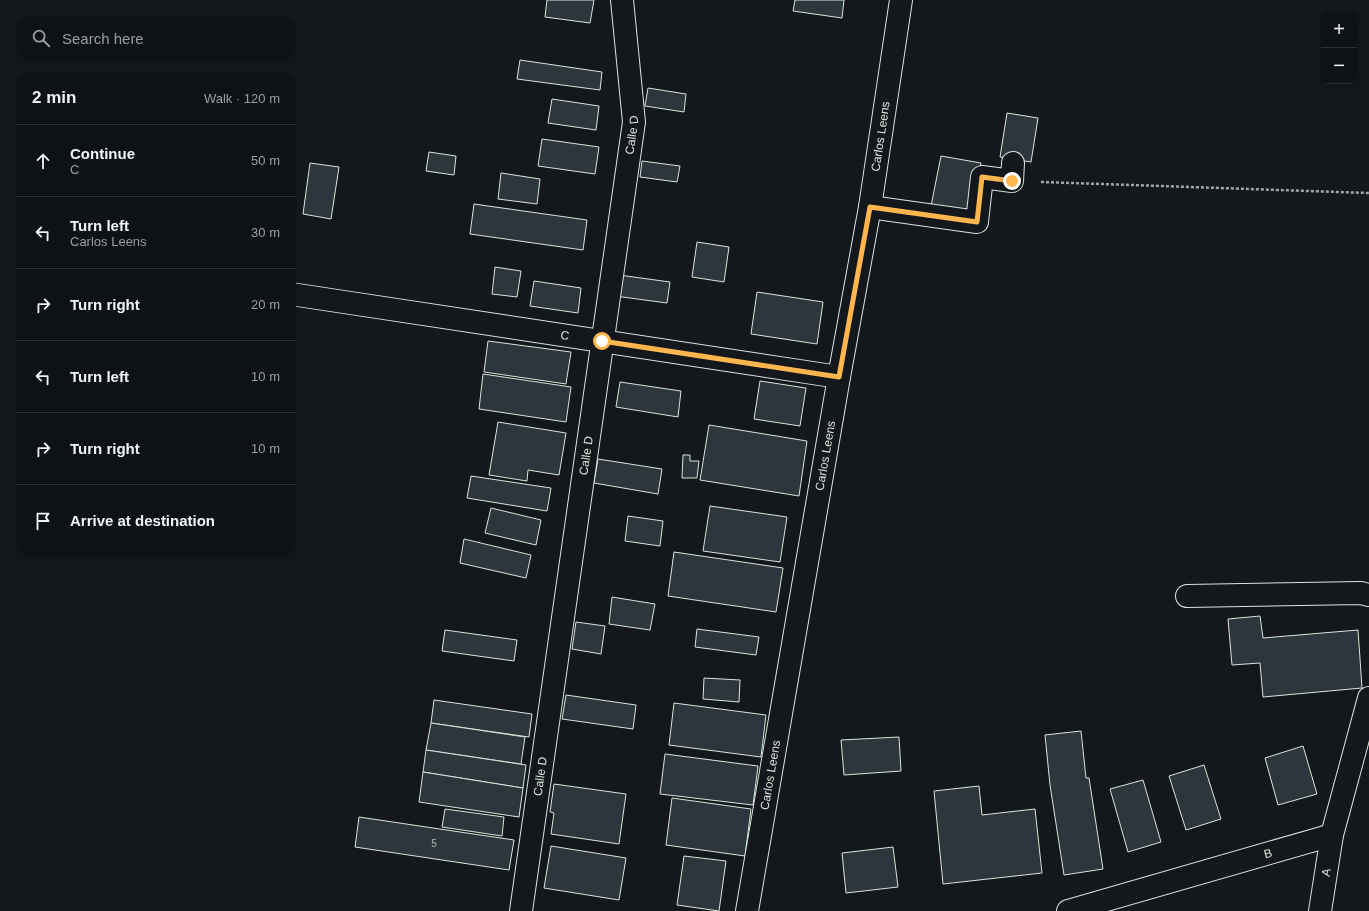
<!DOCTYPE html>
<html lang="en">
<head>
<meta charset="utf-8">
<style>
  body { margin:0; font-family:Arial,sans-serif; background:#181b1e; color:#f1f3f6 }
  .controls { position:absolute; right:12px; top:12px; display:grid; overflow:hidden; border-radius:8px; box-shadow:0 2px 6px #0003 }
  .controls button { width:36px; height:36px; display:grid; place-items:center; padding:0; border:0; border-bottom:1px solid #2f3234; background:#0f1215; color:#f1f3f6; font:20px sans-serif }
  .stop { position:absolute; width:12px; height:12px; margin:-9px; border:3px solid #ffb74d; border-radius:50%; background:#fff }
  .stop.end { background:#ffb74d; border-color:#fff; box-shadow:0 1px 4px #0008 }
  .list { margin:0; padding:0; list-style:none }
  h2 { display:flex; justify-content:space-between; align-items:center; height:52px; margin:0; padding:0 16px; font-size:17px }
  h2 small { font-size:13px; font-weight:400; color:#9b9ea0 }
  .list li { display:grid; grid-template-columns:26px 1fr auto; gap:12px; align-items:center; box-sizing:border-box; height:72px; padding:0 16px; border-top:1px solid #2f3234 }
  .list b { display:block; font-size:15px; white-space:nowrap }
  .list p { margin:0; font-size:13px; white-space:nowrap; color:#9b9ea0 }
  .list em { font-size:13px; font-style:normal; color:#9b9ea0 }
  .icon { flex:none; width:22px; height:22px; fill:none; stroke:currentColor; stroke-width:2; stroke-linecap:round; stroke-linejoin:round }
  .map { position:relative; flex:none; width:1369px; height:911px; overflow:hidden }
  .search { position:absolute; background:#0f1215; box-shadow:0 2px 6px #0003; left:16px; top:16px; width:280px; height:44px; display:flex; align-items:center; gap:10px; box-sizing:border-box; padding:0 14px; border-radius:16px; color:#9b9ea0; font-size:15px }
  .panel { position:absolute; background:#0f1215; box-shadow:0 2px 6px #0003; left:16px; top:72px; width:280px; height:484px; border-radius:16px }
  .map>svg:first-child { display:block }
  .building { fill:#2c363c; stroke:#d8e6dc }
  .lines { fill:none; stroke-linecap:round; stroke-linejoin:round }
  .minor-casing { stroke:#d8e6dc; stroke-width:24 }
  .path { stroke:#9da8a2; stroke-width:2.5; stroke-dasharray:3 2; stroke-linecap:butt }
  .minor { stroke:#14181c; stroke-width:22 }
  .route { stroke:#ffb74d; stroke-width:5 }
  .labels { text-anchor:middle; dominant-baseline:central; stroke-width:3; stroke-linejoin:round; paint-order:stroke }
  .number-label { font-size:10px; fill:#adbab4 }
  .street-label { font-size:12px; fill:#d8e6dc; stroke:#14181c }
</style>
</head>
<body>
<div class="map">
<svg width="1369" height="911" viewBox="0 0 1369 911">
  <rect width="100%" height="100%" fill="#14181c"/>
  <g class="building">
    <polygon points="547,0 594,0 590,23 545,17"/>
    <polygon points="795,0 844,0 842,18 793,11"/>
    <polygon points="520,60 602,72 600,90 517,79"/>
    <polygon points="648,88 686,94 684,112 645,106"/>
    <polygon points="552,99 599,106 596,130 548,123"/>
    <polygon points="1007,113 1038,118 1031,162 1000,157"/>
    <polygon points="542,139 599,147 595,174 538,166"/>
    <polygon points="429,152 456,156 454,175 426,171"/>
    <polygon points="941,156 981,163 971,214 931,206"/>
    <polygon points="642,161 680,166 677,182 640,177"/>
    <polygon points="310,163 339,167 331,219 303,214"/>
    <polygon points="501,173 540,179 537,204 498,199"/>
    <polygon points="474,204 587,220 583,250 470,234"/>
    <polygon points="697,242 729,247 724,282 692,277"/>
    <polygon points="495,267 521,271 517,297 492,294"/>
    <polygon points="619,275 670,282 667,303 615,296"/>
    <polygon points="534,281 581,288 578,313 530,306"/>
    <polygon points="757,292 823,302 817,344 751,334"/>
    <polygon points="488,341 571,352 566,384 484,372"/>
    <polygon points="483,374 571,387 566,422 479,409"/>
    <polygon points="760,381 806,388 800,426 754,419"/>
    <polygon points="620,382 681,391 678,417 616,407"/>
    <polygon points="498,422 566,433 559,475 528,470 527,481 489,475"/>
    <polygon points="709,425 807,441 799,496 700,480"/>
    <polygon points="683,455 690,455 690,461 699,461 697,478 682,478"/>
    <polygon points="598,459 662,469 658,494 594,483"/>
    <polygon points="471,476 551,488 547,511 467,498"/>
    <polygon points="710,506 787,517 780,562 703,551"/>
    <polygon points="491,508 541,520 536,545 485,533"/>
    <polygon points="628,516 663,521 660,546 625,541"/>
    <polygon points="464,539 531,555 526,578 460,563"/>
    <polygon points="674,552 783,568 776,612 668,596"/>
    <polygon points="612,597 655,604 650,630 609,624"/>
    <polygon points="1260,616 1263,638 1358,630 1362,688 1263,697 1260,663 1232,665 1228,619"/>
    <polygon points="576,622 605,626 601,654 572,649"/>
    <polygon points="697,629 759,637 756,655 695,647"/>
    <polygon points="445,630 517,640 514,661 442,651"/>
    <polygon points="704,678 740,680 739,702 703,699"/>
    <polygon points="566,695 636,705 633,729 562,719"/>
    <polygon points="434,700 532,714 529,737 431,723"/>
    <polygon points="674,703 766,715 761,757 669,745"/>
    <polygon points="431,723 525,737 521,764 426,750"/>
    <polygon points="1081,731 1086,778 1089,778 1103,869 1064,875 1050,785 1045,735"/>
    <polygon points="899,737 901,771 844,775 841,740"/>
    <polygon points="1303,746 1317,794 1278,805 1265,758"/>
    <polygon points="426,750 526,765 523,788 423,772"/>
    <polygon points="665,754 758,766 753,805 660,794"/>
    <polygon points="1204,765 1221,819 1186,830 1169,776"/>
    <polygon points="423,772 523,788 519,817 419,802"/>
    <polygon points="1143,780 1161,842 1128,852 1110,789"/>
    <polygon points="554,784 626,794 619,844 551,834 554,813 550,812"/>
    <polygon points="979,786 982,815 1035,809 1042,873 943,884 934,791"/>
    <polygon points="672,798 751,809 745,856 666,845"/>
    <polygon points="445,809 504,817 502,836 442,827"/>
    <polygon points="359,817 514,840 509,870 355,847"/>
    <polygon points="551,846 626,858 619,900 544,888"/>
    <polygon points="893,847 898,887 846,893 842,853"/>
    <polygon points="684,856 726,861 719,911 677,905"/>
  </g>
  <g class="lines">
    <defs>
      <g id="minor">
        <polyline points="870,207 977,222 982,177 1012,181 1013,163"/>
        <path id="s1" d="M291 294 839 377"/>
        <polyline points="1187,596 1361,593 1369,595"/>
        <path id="s2" d="M521 911 634 122 622 0"/>
        <path id="s3" d="M747 911 839 377 870 207 901 0"/>
        <path id="s4" d="M1068 911 1332 835"/>
        <path id="s5" d="M1320 911 1332 835 1369 698"/>
      </g>
    </defs>
    <use href="#minor" class="minor-casing"/>
    <polyline class="path" points="1041,182 1369,193"/>
    <use href="#minor" class="minor"/>
  </g>
  <g class="lines">
    <polyline class="route" points="602,341 839,377 870,207 977,222 982,177 1012,181"/>
  </g>
  <g class="labels">
    <g class="number-label">
      <text x="434" y="843">5</text>
    </g>
    <g class="street-label">
      <text stroke="none"><textPath href="#s2" startOffset="784">Calle D</textPath></text>
      <text stroke="none"><textPath href="#s3" startOffset="786">Carlos Leens</textPath></text>
      <text stroke="none"><textPath href="#s1" startOffset="277">C</textPath></text>
      <text stroke="none"><textPath href="#s2" startOffset="460">Calle D</textPath></text>
      <text stroke="none"><textPath href="#s3" startOffset="462">Carlos Leens</textPath></text>
      <text stroke="none"><textPath href="#s3" startOffset="138">Carlos Leens</textPath></text>
      <text stroke="none"><textPath href="#s2" startOffset="136">Calle D</textPath></text>
      <text stroke="none"><textPath href="#s4" startOffset="208">B</textPath></text>
      <text stroke="none"><textPath href="#s5" startOffset="39">A</textPath></text>
    </g>
  </g>
</svg>
<div class="controls">
<button>+</button>
<button>−</button>
</div>
<div class="stop" style="left:602px;top:341px"></div>
<div class="stop end" style="left:1012px;top:181px"></div>
<div class="search"><svg class="icon" aria-label="search" viewBox="0 0 24 24"><circle cx="10" cy="10" r="6"/><path d="M15 15l6 6"/></svg>Search here</div>
<section class="panel">
<h2>2 min<small>Walk · 120 m</small></h2>
<ul class="list">
<li><svg class="icon" aria-label="ahead" viewBox="0 0 24 24"><path d="M12 20V5M6 11l6-6 6 6"/></svg><div><b>Continue</b><p>C</p></div><em>50 m</em></li>
<li><svg class="icon" aria-label="left" viewBox="0 0 24 24"><path d="M17 20v-9H6M10 6l-5 5 5 5"/></svg><div><b>Turn left</b><p>Carlos Leens</p></div><em>30 m</em></li>
<li><svg class="icon" aria-label="right" viewBox="0 0 24 24"><path d="M7 20v-9h11M14 6l5 5-5 5"/></svg><div><b>Turn right</b></div><em>20 m</em></li>
<li><svg class="icon" aria-label="left" viewBox="0 0 24 24"><path d="M17 20v-9H6M10 6l-5 5 5 5"/></svg><div><b>Turn left</b></div><em>10 m</em></li>
<li><svg class="icon" aria-label="right" viewBox="0 0 24 24"><path d="M7 20v-9h11M14 6l5 5-5 5"/></svg><div><b>Turn right</b></div><em>10 m</em></li>
<li><svg class="icon" aria-label="arrive" viewBox="0 0 24 24"><path d="M6 21V4h12l-3 4 3 4H6"/></svg><div><b>Arrive at destination</b></div></li>
</ul>
</section>
</div>
</body>
</html>
